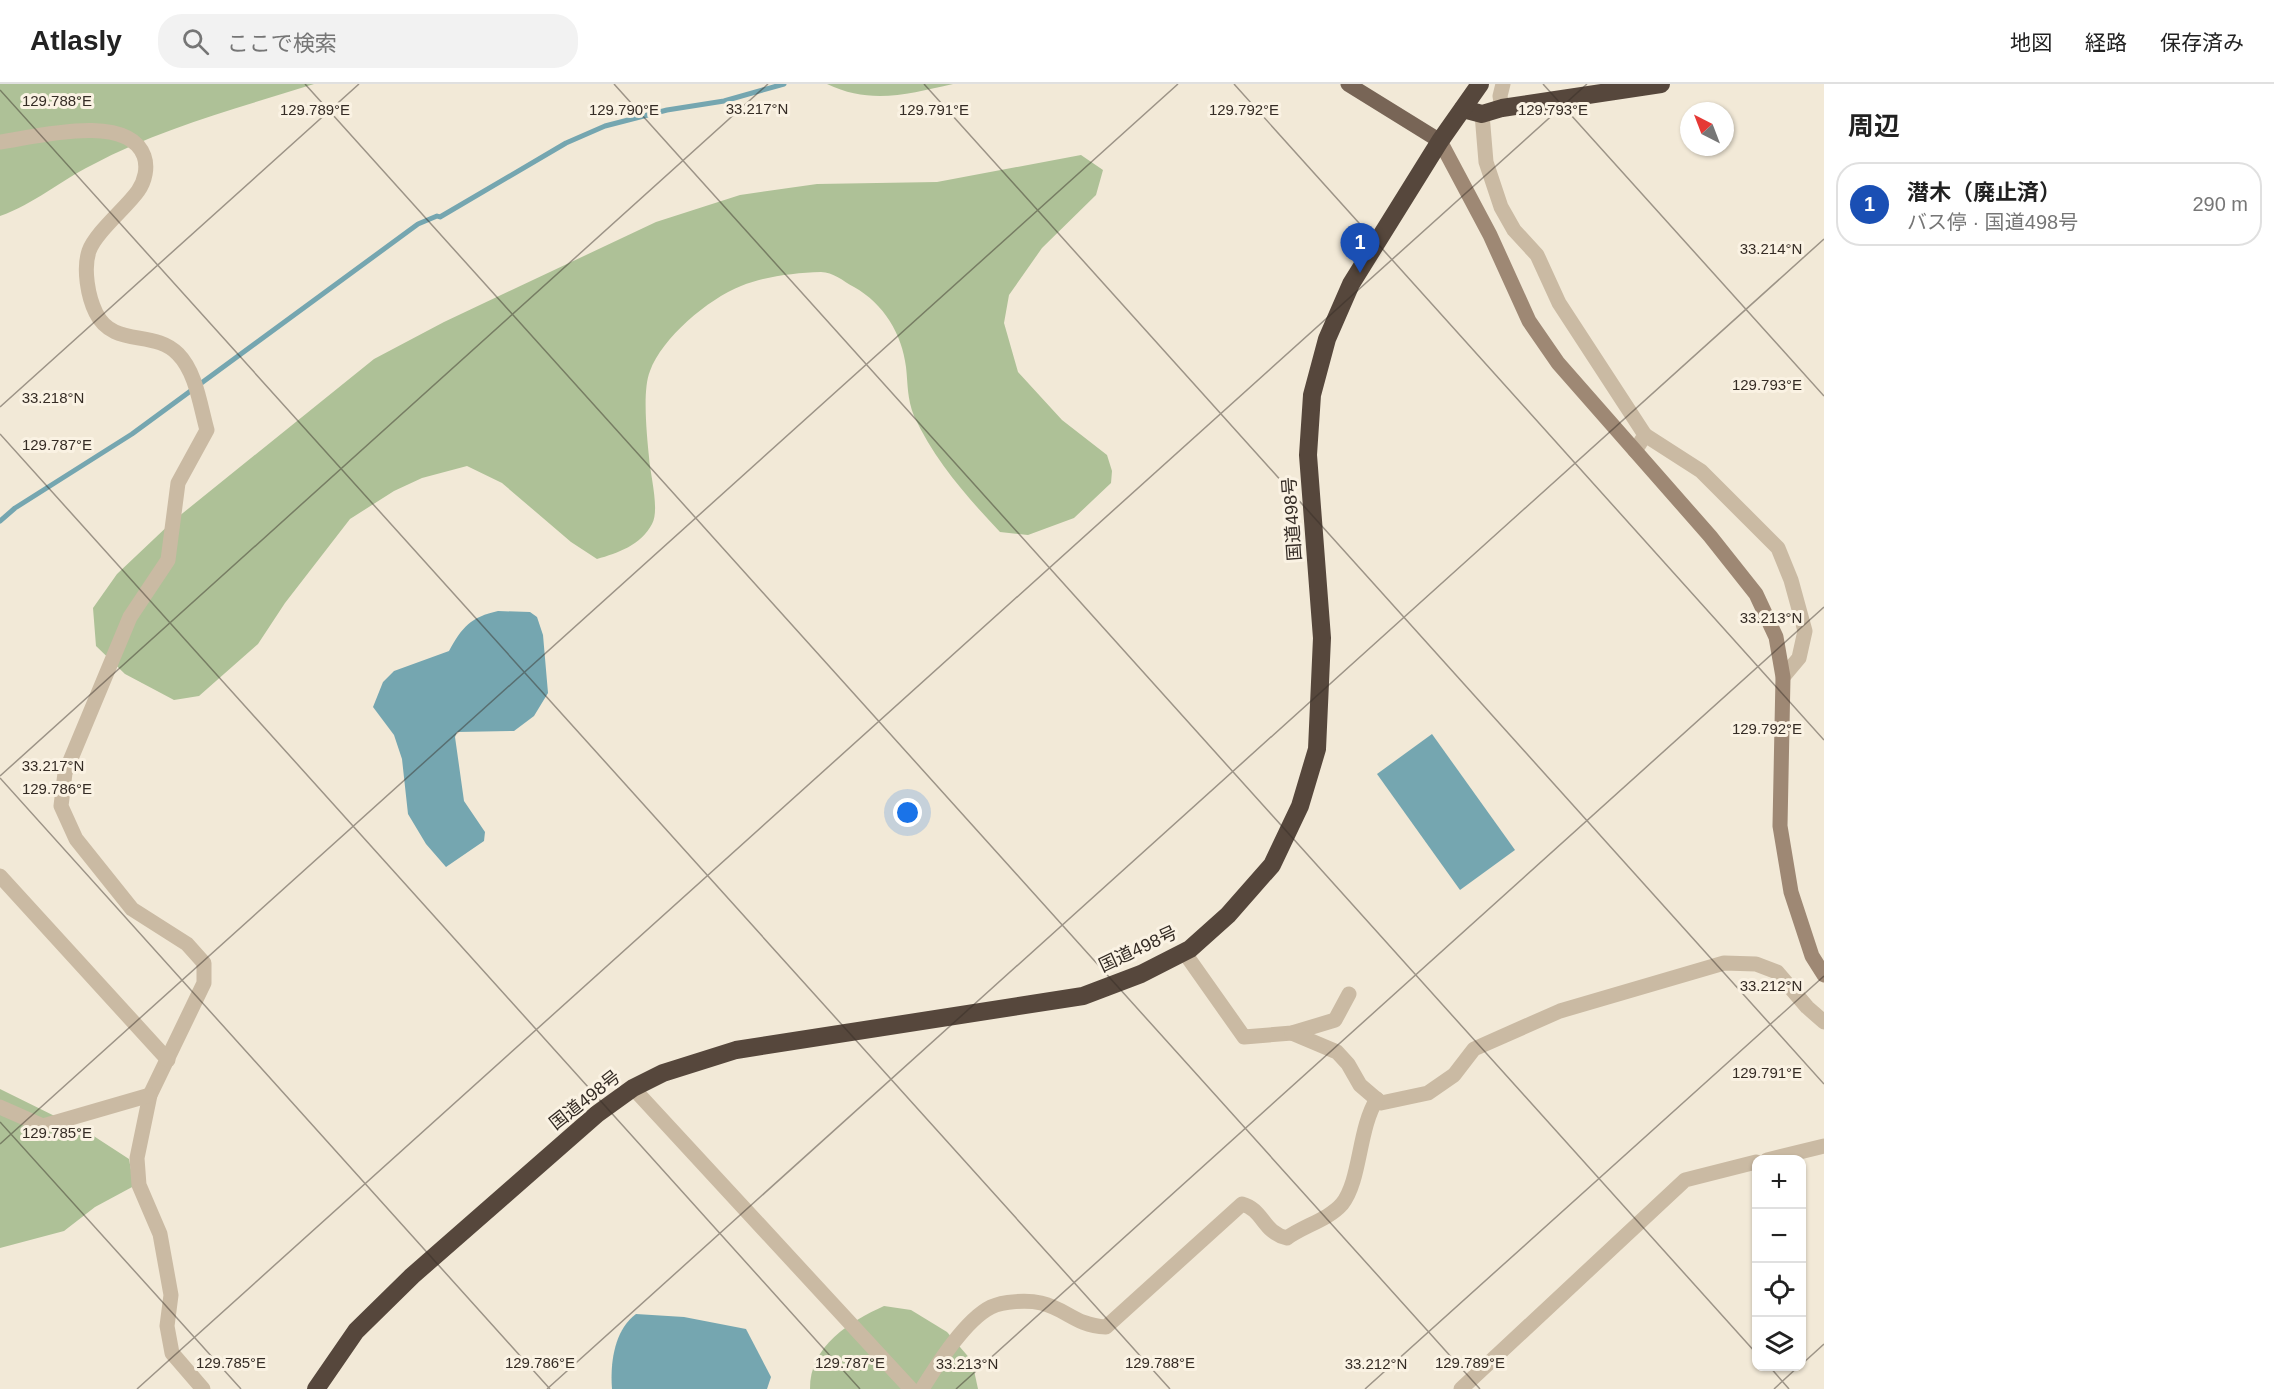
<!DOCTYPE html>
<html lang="ja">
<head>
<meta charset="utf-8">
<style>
  body { margin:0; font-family:Arial,"Noto Sans JP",sans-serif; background:#f2f2f2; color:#222 }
  .controls { position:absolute; right:18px; bottom:18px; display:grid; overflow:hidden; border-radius:12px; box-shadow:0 2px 4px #0004 }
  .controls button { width:54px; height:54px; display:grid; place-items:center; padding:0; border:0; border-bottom:2px solid #e0e0e0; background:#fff; color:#222; font:30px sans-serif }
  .compass { position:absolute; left:1680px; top:18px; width:54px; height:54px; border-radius:50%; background:#fff; box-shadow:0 2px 4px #0004; rotate:318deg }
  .you { position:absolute; left:908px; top:729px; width:21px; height:21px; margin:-15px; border:4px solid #fff; border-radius:50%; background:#1a73e8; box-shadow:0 0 0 9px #1a73e833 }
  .badge { display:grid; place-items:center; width:39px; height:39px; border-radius:50%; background:#194c58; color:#fff; font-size:20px; font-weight:700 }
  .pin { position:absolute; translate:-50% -50px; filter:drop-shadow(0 2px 3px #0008) }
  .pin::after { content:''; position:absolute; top:32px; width:21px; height:18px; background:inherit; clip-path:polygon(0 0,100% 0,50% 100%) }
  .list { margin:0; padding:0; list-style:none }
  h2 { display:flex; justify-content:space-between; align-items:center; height:78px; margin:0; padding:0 24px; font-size:26px }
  h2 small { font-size:20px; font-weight:400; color:#767676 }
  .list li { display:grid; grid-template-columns:39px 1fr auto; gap:18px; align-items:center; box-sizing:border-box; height:84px; margin:0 12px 12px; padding:0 12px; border:2px solid #e0e0e0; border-radius:24px }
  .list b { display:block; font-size:22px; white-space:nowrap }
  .list p { margin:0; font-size:20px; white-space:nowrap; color:#767676 }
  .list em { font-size:20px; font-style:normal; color:#767676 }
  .icon { flex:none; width:33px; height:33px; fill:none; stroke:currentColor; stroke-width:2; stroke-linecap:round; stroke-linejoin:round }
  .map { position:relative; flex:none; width:1824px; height:1305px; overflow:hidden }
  header { display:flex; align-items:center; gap:36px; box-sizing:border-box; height:84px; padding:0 30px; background:#fff; border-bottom:2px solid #e0e0e0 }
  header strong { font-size:28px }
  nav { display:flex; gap:33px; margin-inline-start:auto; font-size:21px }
  .search { width:420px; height:54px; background:#f2f2f2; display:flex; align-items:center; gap:15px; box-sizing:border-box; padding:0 21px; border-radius:24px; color:#767676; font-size:22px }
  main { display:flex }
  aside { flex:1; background:#fff }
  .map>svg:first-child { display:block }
  .green { fill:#aec197 }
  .water { fill:#75a6b0 }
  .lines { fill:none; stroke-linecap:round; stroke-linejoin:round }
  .stream { stroke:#75a6b0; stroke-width:5 }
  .street { stroke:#cabaa3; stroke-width:15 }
  .secondary { stroke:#9e8874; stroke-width:15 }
  .primary { stroke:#786556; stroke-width:15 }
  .highway { stroke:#56473c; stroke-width:18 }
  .ticks { fill:none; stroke:#352c25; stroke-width:1.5; stroke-opacity:0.45 }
  .labels { text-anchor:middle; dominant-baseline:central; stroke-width:6; stroke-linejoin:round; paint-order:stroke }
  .street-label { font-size:18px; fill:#352c25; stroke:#faf2e3 }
  .ticks-label { font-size:15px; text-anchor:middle; fill:#352c25; stroke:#faf2e3; stroke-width:6; stroke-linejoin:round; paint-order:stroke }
</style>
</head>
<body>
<header>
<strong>Atlasly</strong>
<div class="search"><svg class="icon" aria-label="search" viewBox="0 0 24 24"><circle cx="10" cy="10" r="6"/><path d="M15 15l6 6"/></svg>ここで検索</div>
<nav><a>地図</a><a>経路</a><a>保存済み</a></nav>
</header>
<main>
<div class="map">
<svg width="1824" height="1305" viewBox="0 0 1824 1305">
  <rect width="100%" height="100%" fill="#f2e9d7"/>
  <g class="green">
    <path d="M0 0H314C239 24 161 44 92 81 60 97 34 120 0 132Z"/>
    <path d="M827 0H953C908 10 871 21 827 0Z"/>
    <path d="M1081 71 1103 86 1096 111 1042 164 1009 211 1004 239 1018 288 1062 336 1107 371 1112 387 1111 399 1074 434 1028 451 1000 448C967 413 935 377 914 332 907 314 908 301 906 283 902 250 884 220 854 203 843 197 833 188 821 188 794 189 766 192 741 202 708 215 662 254 650 287 642 306 647 352 649 373 650 390 660 426 652 440 641 461 618 469 597 475L571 458 502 399 467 382 422 394 394 407 350 435 285 519 258 560 199 612 174 616 125 590 96 562 93 524 117 490 173 437 374 275 444 238 656 138 740 111 817 100 937 98Z"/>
    <polygon points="0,1005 89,1049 129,1075 134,1102 95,1123 64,1147 0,1164"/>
    <path d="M884 1222 911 1226 947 1248 972 1277 978 1305H810C809 1262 851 1237 884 1222Z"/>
  </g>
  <g class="water">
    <path d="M498 527 530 528 537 533 543 551 548 609 534 632 514 647 457 648 455 653 464 717 485 748 484 757 446 783 426 760 408 730 402 675 394 651 373 623 383 598 394 587 449 567C462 543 471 533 498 527Z"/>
    <polygon points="1432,650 1515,766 1460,806 1377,690"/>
    <path d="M636 1230 684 1233 746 1245 771 1293 767 1305H612C610 1280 614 1246 636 1230Z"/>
  </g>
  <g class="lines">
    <polyline class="stream" points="0,437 15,424 132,350 418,140 437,132 440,133 566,59 605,42 667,26 724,17 784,0"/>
    <g class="street">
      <polyline points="1502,24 1500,12 1503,0"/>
      <polyline points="1482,30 1486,78 1501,123 1514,146 1537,171 1559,219 1645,351 1635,367"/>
      <path d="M0 58C35 53 128 28 144 72 148 83 145 97 138 107 126 124 96 148 89 167 83 185 88 213 96 229 113 264 154 245 178 270 196 288 200 321 207 346L178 399 168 476 130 533 65 689 61 722 76 755 132 825 187 860 204 879V899L150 1011 137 1074 139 1101 160 1150 171 1211 167 1242 172 1269 203 1305"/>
      <polyline points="1645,351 1701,387 1778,464 1791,496 1805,547 1799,574 1783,593"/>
      <polyline points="0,792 168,976"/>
      <polyline points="1184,868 1244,953 1292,949 1335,936 1349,910"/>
      <polyline points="1292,949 1337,968 1348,980 1360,1001 1381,1019 1428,1009 1454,991 1474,965 1560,927 1724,879 1756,880 1777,888 1807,923 1824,938"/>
      <polyline points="633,1004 911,1305"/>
      <polyline points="0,1023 43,1042 150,1011"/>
      <polyline points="1767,1076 1824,1062"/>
      <path d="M922 1305C937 1281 965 1236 991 1223 1003 1217 1028 1216 1041 1219 1067 1225 1074 1241 1106 1243L1242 1120C1264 1126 1262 1148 1287 1154 1303 1142 1328 1136 1342 1120 1361 1096 1358 1045 1377 1015"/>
      <polyline points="1461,1305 1685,1096 1756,1078"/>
    </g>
    <polyline class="secondary" points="1440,57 1490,151 1529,237 1558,279 1710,452 1756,510 1776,553 1783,593 1780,742 1791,808 1812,872 1824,891"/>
    <polyline class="primary" points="1348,0 1440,57"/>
    <g class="highway">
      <polyline points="1463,25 1482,30 1502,24 1661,0"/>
      <polyline points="316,1305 356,1247 412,1192 597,1030 633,1004 663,989 736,966 1083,912 1141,890 1190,865 1228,831 1272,781 1300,722 1317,665 1322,554 1308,371 1312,311 1327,255 1351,200 1440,57 1480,0"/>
    </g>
  </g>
  <path class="ticks" d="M305 0 1480 1305M614 0 1756 1269M924 0 1824 1000M1234 0 1824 656M1543 0 1824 312M0 6 1170 1305M0 323 359 0M0 350 860 1305M0 692 768 0M0 694 550 1305M0 1038 241 1305M0 1060 1178 0M1802 1280 1824 1260M1769 1282 1789 1305M137 1305 1587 0M547 1305 1824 155M956 1305 1824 523M1365 1305 1824 892M1774 1305 1799 1282"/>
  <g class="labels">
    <g class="street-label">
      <text transform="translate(1292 435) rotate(-94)">国道498号</text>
      <text transform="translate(1138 865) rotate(-25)">国道498号</text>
      <text transform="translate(585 1016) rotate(-38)">国道498号</text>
    </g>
  </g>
  <g class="ticks-label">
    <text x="57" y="22">129.788°E</text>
    <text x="757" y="30">33.217°N</text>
    <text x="934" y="31">129.791°E</text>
    <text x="1244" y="31">129.792°E</text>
    <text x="1553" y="31">129.793°E</text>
    <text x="315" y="31">129.789°E</text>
    <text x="624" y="31">129.790°E</text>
    <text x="1771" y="170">33.214°N</text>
    <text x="1767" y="306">129.793°E</text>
    <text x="53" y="319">33.218°N</text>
    <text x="57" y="366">129.787°E</text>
    <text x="1771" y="539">33.213°N</text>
    <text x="1767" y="650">129.792°E</text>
    <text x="53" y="687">33.217°N</text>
    <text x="57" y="710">129.786°E</text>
    <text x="1771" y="907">33.212°N</text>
    <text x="1767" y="994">129.791°E</text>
    <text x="57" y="1054">129.785°E</text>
    <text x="231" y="1284">129.785°E</text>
    <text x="540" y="1284">129.786°E</text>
    <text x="850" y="1284">129.787°E</text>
    <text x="1160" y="1284">129.788°E</text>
    <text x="1470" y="1284">129.789°E</text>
    <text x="967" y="1285">33.213°N</text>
    <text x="1376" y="1285">33.212°N</text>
  </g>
</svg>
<div class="controls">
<button>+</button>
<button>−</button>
<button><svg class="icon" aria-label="locate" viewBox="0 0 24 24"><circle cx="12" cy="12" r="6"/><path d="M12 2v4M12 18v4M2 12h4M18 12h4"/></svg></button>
<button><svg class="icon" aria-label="layers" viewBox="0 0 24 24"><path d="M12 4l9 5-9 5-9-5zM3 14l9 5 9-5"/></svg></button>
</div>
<svg class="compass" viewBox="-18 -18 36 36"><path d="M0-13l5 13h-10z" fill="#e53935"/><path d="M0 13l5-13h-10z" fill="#767676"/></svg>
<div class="you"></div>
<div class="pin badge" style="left:1360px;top:189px;background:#1a4fb4">1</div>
</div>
<aside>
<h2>周辺<small></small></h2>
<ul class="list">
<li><span class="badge" style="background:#1a4fb4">1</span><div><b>潜木（廃止済）</b><p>バス停 · 国道498号</p></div><em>290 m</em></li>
</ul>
</aside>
</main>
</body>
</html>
